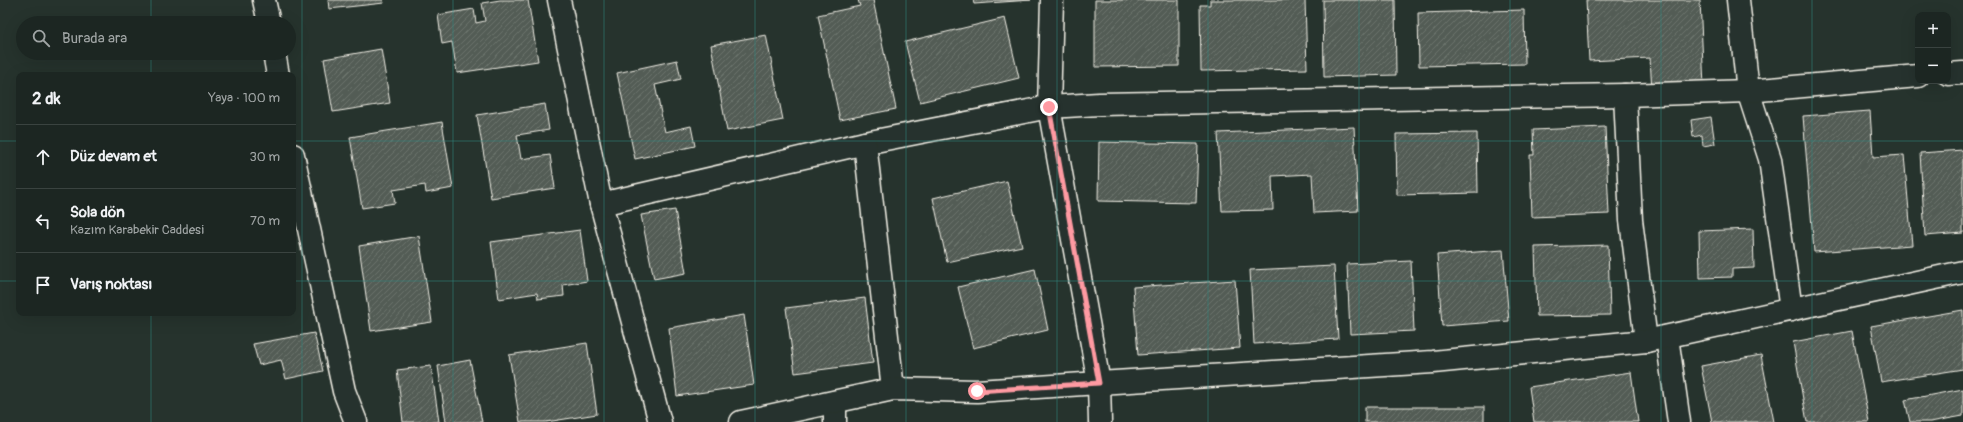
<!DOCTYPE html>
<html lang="tr">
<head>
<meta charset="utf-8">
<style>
  body { margin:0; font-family:Pangolin,sans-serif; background:#252e2a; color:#f1f3f6 }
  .controls { position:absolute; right:12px; top:12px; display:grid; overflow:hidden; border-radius:8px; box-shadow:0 4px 16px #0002 }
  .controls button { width:36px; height:36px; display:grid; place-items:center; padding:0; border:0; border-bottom:1px solid #3a4340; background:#1c2622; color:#f1f3f6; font:20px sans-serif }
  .stop { position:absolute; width:12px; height:12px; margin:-9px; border:3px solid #ff9aa2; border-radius:50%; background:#fff }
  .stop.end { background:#ff9aa2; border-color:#fff; box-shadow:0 1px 4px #0008 }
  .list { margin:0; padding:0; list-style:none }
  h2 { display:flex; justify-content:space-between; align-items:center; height:52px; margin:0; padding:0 16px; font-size:17px }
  h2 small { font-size:13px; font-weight:400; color:#a0a5a5 }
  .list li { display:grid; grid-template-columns:26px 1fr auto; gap:12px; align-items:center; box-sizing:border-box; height:64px; padding:0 16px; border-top:1px solid #3a4340 }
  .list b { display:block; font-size:15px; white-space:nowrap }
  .list p { margin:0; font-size:13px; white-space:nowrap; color:#a0a5a5 }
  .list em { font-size:13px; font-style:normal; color:#a0a5a5 }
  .icon { flex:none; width:22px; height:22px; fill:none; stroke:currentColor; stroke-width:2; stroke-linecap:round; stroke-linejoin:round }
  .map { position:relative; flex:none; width:1963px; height:422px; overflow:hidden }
  .search { position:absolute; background:#1c2622; box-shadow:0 4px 16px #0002; left:16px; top:16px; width:280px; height:44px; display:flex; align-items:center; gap:10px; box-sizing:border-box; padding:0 14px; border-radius:22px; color:#a0a5a5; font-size:15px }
  .panel { position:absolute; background:#1c2622; box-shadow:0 4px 16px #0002; left:16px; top:72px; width:280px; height:244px; border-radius:8px }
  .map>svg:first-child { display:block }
  .building { fill:url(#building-hatch); stroke:#f4f1e8 }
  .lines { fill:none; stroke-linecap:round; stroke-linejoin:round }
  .minor-casing { stroke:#f4f1e8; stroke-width:25 }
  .minor { stroke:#26332d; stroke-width:22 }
  .route { stroke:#ff9aa2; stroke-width:5 }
  .grid { fill:none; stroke:#318880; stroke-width:1; stroke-opacity:0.55 }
</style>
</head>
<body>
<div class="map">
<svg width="1963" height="422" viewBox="0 0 1963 422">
  <defs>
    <pattern id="building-hatch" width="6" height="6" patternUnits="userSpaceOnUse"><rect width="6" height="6" fill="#525c55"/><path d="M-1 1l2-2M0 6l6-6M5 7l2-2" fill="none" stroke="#6c746d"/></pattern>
  </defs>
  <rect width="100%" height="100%" fill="#26332d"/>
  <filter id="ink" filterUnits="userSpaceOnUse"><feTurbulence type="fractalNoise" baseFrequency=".025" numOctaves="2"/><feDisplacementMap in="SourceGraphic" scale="8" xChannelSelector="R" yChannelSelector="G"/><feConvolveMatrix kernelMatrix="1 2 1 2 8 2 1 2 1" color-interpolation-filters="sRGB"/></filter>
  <g filter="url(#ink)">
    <g class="building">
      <polygon points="328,0 383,0 384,3 329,9"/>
      <polygon points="500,0 528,0 538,61 457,73 452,42 442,44 438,15 474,9 476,23 485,21 482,3"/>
      <polygon points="858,0 873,0 896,109 840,120 818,15 860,6"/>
      <polygon points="973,0 1031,0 974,4"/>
      <polygon points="1095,0 1179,0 1179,66 1095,67"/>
      <polygon points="1210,0 1305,0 1307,69 1201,71 1200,5 1210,5"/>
      <polygon points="1323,0 1395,0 1396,75 1324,77"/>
      <polygon points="1586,0 1700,0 1704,87 1652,90 1650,58 1589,61"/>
      <polygon points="1524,10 1525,64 1419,66 1418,13"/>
      <polygon points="1005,18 1019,78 920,102 905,42"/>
      <polygon points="766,35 783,120 727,131 711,45"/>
      <polygon points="381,49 390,103 333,112 324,59"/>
      <polygon points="677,60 681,79 655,85 665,132 691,126 695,146 635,159 617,73"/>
      <polygon points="545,104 549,130 517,135 521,159 550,155 555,188 491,198 477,115"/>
      <polygon points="1870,111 1873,157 1904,155 1912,245 1814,252 1803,116"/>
      <polygon points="1711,117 1715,144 1703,146 1702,135 1693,137 1691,120"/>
      <polygon points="442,122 453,188 426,193 425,185 393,190 395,203 362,208 350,137"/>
      <polygon points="1354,127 1358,211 1314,213 1312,174 1272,176 1273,210 1222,211 1218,133"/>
      <polygon points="1605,127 1609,214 1532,217 1530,155 1534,155 1533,130"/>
      <polygon points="1477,133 1478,193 1397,195 1396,134"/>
      <polygon points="1099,142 1198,144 1196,203 1098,201"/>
      <polygon points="1963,150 1963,233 1925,236 1920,153"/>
      <polygon points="1007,181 1022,246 947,262 933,198"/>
      <polygon points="675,210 686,273 654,279 641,215"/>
      <polygon points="1753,229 1754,268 1732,269 1732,277 1700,278 1699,231"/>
      <polygon points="580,230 587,281 563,285 564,296 538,299 537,293 499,299 491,242"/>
      <polygon points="419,236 432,322 371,331 359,246"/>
      <polygon points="1608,245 1610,315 1537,316 1535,247"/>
      <polygon points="1503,250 1509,321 1442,326 1437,255"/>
      <polygon points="1411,261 1414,331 1350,334 1347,264"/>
      <polygon points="1334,266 1338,339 1254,344 1250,270"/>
      <polygon points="1035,269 1048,330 973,348 958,287"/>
      <polygon points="1235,280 1240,348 1138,355 1133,287"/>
      <polygon points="865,298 873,363 795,373 786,308"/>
      <polygon points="1963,310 1963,369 1881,382 1871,326"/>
      <polygon points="744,315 754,385 677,396 669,328"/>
      <polygon points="1852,331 1869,422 1807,422 1793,342"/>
      <polygon points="314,333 323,371 286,379 281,360 259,365 253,344"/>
      <polygon points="587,343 597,414 546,422 520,422 509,355"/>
      <polygon points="1761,355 1774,422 1712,422 1701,366"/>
      <polygon points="470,360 482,422 446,422 438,366"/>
      <polygon points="431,366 439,422 403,422 397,370"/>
      <polygon points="1631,372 1638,422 1534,422 1529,387"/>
      <polygon points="1963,389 1963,416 1930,422 1910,422 1905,400"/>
      <rect x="1365" y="407" width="119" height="15"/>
    </g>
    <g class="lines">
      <defs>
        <g id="minor">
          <polyline points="264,0 269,23"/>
          <polyline points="559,0 601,204 660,422"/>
          <polyline points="1052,0 1049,107 1099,383 1100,422"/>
          <polyline points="1738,0 1748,91 1770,159 1791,310"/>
          <polyline points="274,53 278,75"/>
          <polyline points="1948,74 1963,73"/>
          <polyline points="1625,95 1631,220 1646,341"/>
          <polyline points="865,143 1049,107 1099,104 1625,95 1748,91 1918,76"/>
          <polyline points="293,155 344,391 356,422"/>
          <polyline points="601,204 865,143 893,389"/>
          <polyline points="1667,337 1679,422"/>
          <polyline points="835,402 835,422"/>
          <polyline points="741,422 893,389 977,391 1099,383 1433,362 1646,341 1963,272"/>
        </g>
      </defs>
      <use href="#minor" class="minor-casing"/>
      <use href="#minor" class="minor"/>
    </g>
  </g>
  <g class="lines" filter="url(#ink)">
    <polyline class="route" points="977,391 1099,383 1049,107"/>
  </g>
  <path class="grid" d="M151 0V23M302 0V422M453 0V422M604 0V422M755 0V422M906 0V422M1057 0V422M1208 0V422M1359 0V422M1510 0V422M1661 0V422M1812 0V422M151 53V75M0 141H19M293 141H1963M0 281H19M293 281H1963M151 313V422"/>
</svg>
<div class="controls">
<button>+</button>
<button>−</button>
</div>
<div class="stop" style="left:977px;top:391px"></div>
<div class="stop end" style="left:1049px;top:107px"></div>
<div class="search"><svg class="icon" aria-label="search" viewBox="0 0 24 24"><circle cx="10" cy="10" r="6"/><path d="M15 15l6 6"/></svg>Burada ara</div>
<section class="panel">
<h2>2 dk<small>Yaya · 100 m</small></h2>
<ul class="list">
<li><svg class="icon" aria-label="ahead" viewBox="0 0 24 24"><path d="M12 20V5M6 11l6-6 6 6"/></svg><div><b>Düz devam et</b></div><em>30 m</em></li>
<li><svg class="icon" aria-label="left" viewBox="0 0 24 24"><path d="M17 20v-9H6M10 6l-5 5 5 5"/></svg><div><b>Sola dön</b><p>Kazım Karabekir Caddesi</p></div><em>70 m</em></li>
<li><svg class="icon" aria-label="arrive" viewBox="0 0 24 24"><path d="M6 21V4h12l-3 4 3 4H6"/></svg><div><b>Varış noktası</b></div></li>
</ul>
</section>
</div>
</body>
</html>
